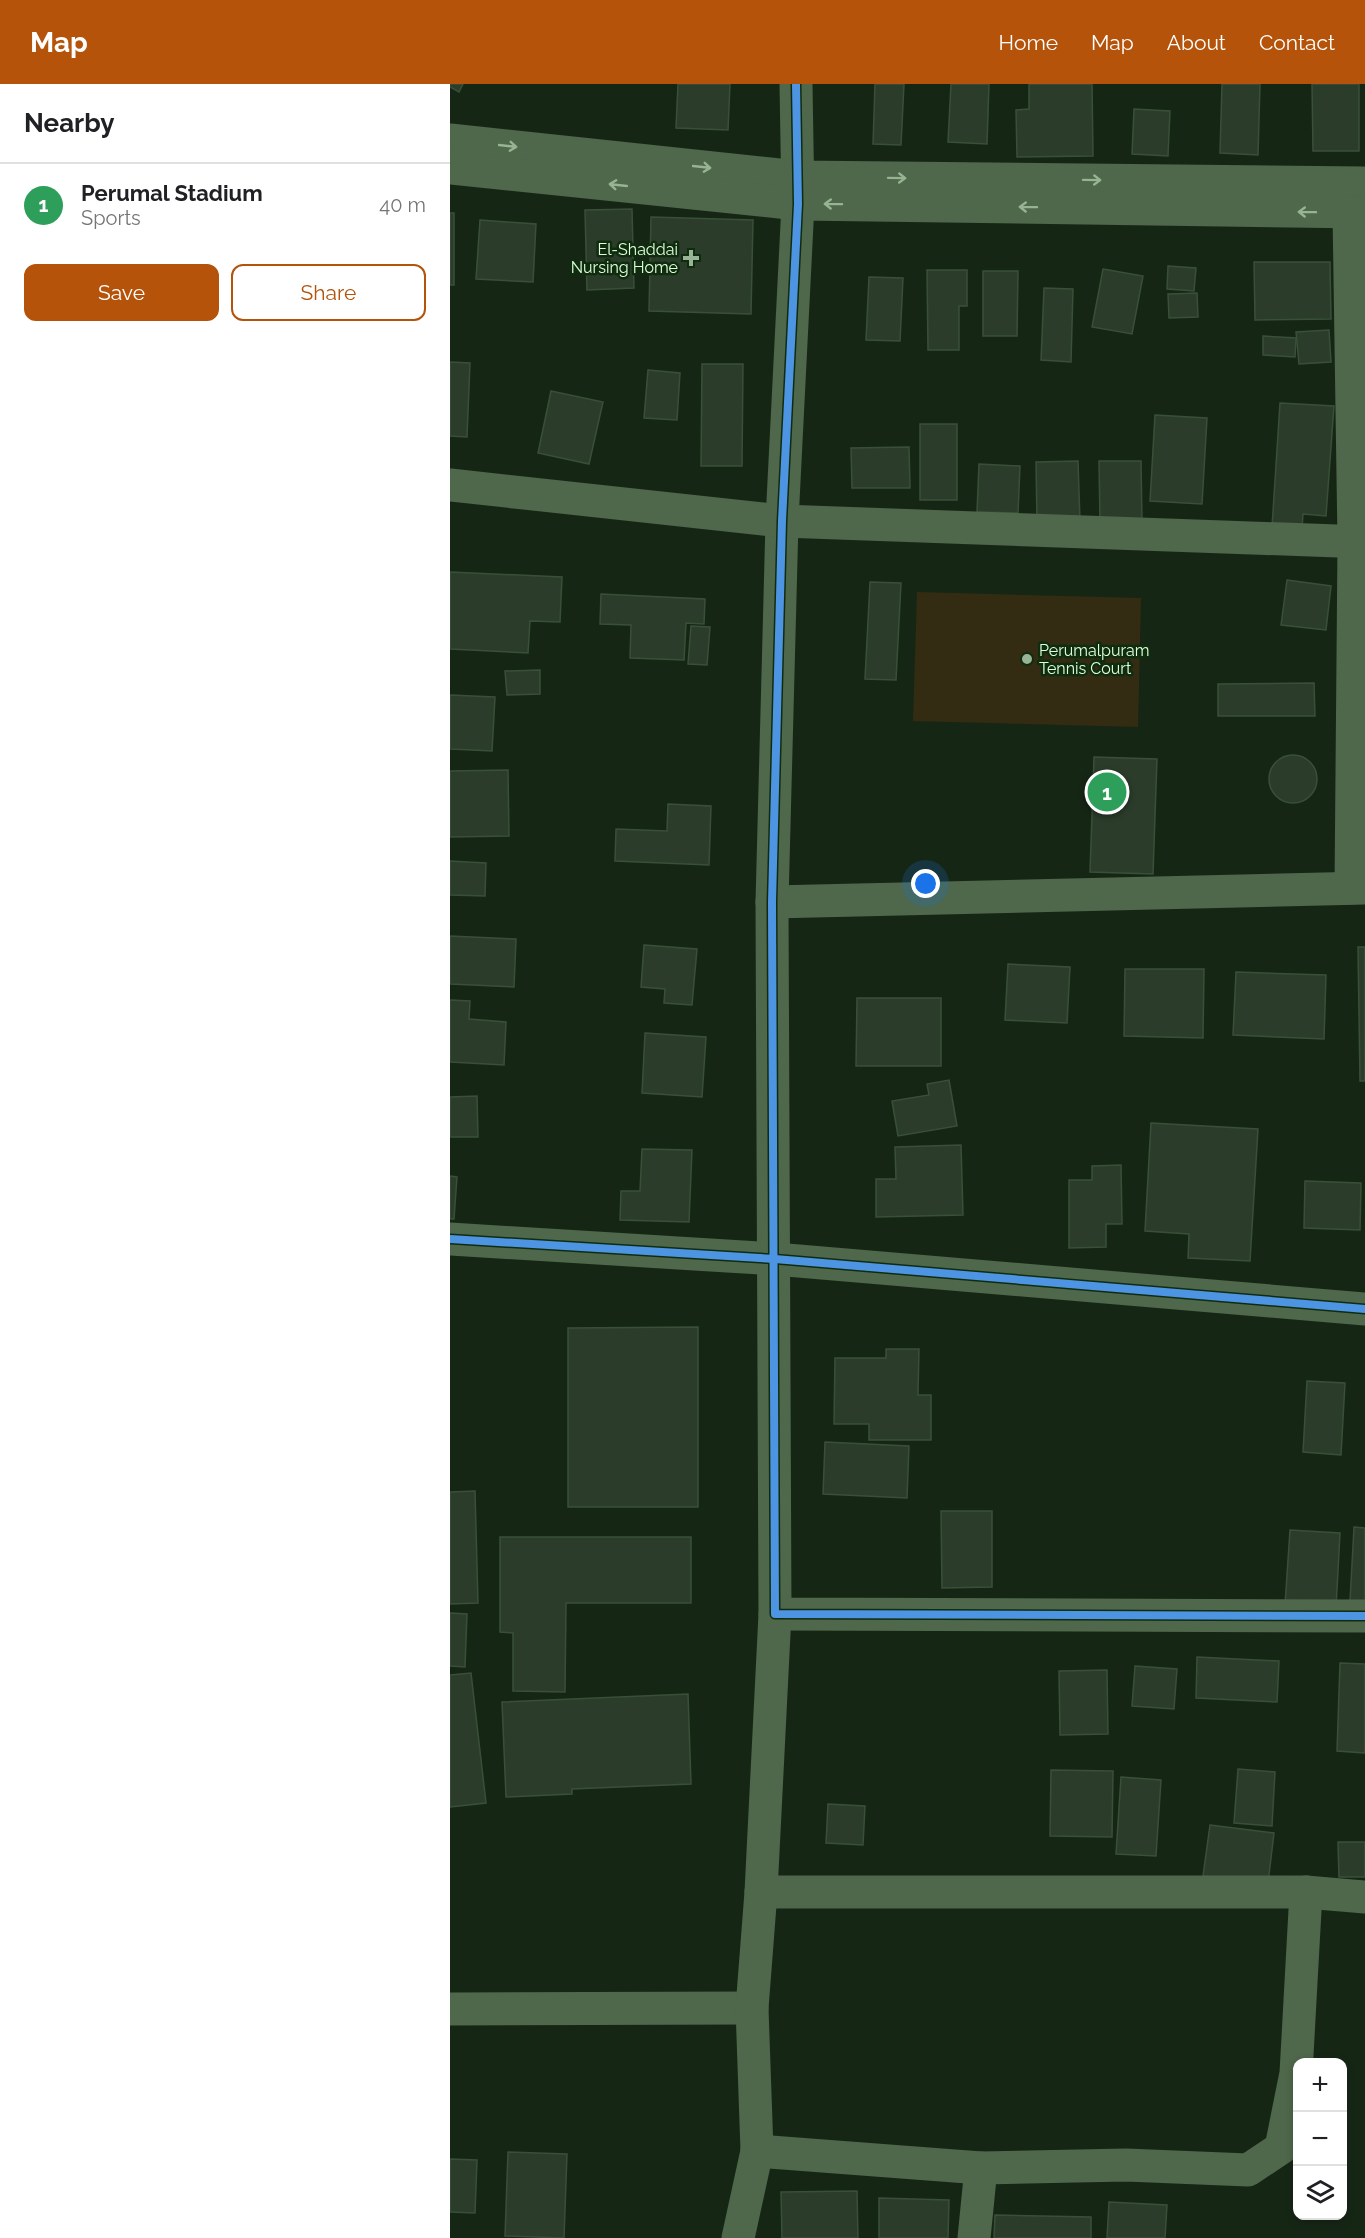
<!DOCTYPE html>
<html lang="en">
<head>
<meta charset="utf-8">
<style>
  body { margin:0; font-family:Raleway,sans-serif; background:#f2f2f2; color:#202124 }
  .controls { position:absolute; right:18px; bottom:18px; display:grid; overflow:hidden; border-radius:12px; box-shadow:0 3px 9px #0003 }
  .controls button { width:54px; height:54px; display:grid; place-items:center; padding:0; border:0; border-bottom:2px solid #e0e0e0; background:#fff; color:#202124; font:30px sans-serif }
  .you { position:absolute; left:476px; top:800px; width:21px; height:21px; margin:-15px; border:4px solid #fff; border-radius:50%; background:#1a73e8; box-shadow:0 0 0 9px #1a73e833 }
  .badge { display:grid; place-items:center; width:39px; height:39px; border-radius:50%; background:#b45309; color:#fff; font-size:20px; font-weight:700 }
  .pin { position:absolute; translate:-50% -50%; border:3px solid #fff; box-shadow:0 2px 6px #0006 }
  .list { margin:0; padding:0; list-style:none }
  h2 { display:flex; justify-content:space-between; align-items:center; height:78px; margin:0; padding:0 24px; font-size:26px }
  h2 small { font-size:20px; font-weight:400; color:#757577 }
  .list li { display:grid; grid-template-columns:39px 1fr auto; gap:18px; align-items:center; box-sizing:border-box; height:84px; padding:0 24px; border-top:2px solid #e0e0e0 }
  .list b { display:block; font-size:22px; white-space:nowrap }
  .list p { margin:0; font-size:20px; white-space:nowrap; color:#757577 }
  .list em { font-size:20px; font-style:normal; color:#757577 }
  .actions { display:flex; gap:12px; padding:18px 24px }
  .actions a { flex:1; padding:14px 0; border:2px solid #b45309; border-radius:12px; text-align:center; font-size:21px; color:#b45309 }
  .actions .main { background:#b45309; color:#fff }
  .icon { flex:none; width:33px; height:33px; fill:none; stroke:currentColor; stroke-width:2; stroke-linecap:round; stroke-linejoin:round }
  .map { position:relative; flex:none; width:915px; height:2154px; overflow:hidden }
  header { display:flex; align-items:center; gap:36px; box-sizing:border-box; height:84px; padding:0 30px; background:#b45309; color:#fff }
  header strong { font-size:28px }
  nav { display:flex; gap:33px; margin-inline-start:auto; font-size:21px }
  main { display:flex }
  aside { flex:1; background:#fff }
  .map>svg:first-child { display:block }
  .green { fill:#332c12 }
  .building { fill:#2b3d2a; stroke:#395038; stroke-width:1.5 }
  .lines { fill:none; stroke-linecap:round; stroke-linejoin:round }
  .minor { stroke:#4f674a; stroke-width:33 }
  .cycleway-casing { stroke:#102c0f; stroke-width:11 }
  .cycleway { stroke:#4d94e3; stroke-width:8 }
  .oneway { stroke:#96b392 }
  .poi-dot { fill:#98b395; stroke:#102c0f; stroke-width:2 }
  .labels { text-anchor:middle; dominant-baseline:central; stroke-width:5; stroke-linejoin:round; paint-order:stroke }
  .poi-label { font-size:16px; fill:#deffda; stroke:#102c0f; text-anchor:end }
</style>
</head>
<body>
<header>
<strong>Map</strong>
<nav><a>Home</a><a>Map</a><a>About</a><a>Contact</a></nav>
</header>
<main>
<aside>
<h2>Nearby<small></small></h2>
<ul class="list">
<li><span class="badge" style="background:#2e9e5b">1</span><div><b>Perumal Stadium</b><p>Sports</p></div><em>40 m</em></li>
</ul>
<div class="actions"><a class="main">Save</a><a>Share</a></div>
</aside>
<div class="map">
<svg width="915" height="2154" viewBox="0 0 915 2154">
  <rect width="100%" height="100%" fill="#162615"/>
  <polygon class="green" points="467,508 691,514 688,643 463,637"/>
  <g class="building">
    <polygon points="0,0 13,0 9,8 0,3"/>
    <polygon points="228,0 280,0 278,46 226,44"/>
    <polygon points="425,0 454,0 451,61 423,60"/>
    <polygon points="501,0 539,0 537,60 498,58"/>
    <polygon points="579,0 642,0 643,72 567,73 566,26 579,25"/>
    <polygon points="772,0 810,0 808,71 770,69"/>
    <polygon points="862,0 909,0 909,67 863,67"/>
    <polygon points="684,25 720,27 718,72 682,70"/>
    <polygon points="182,125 184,204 137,206 135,126"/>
    <rect x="0" y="129" width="4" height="72"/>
    <polygon points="201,133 303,136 301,230 199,227"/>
    <polygon points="30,136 86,140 83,198 26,195"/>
    <polygon points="804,178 880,178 881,235 805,236"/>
    <polygon points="718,182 746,184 744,207 717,205"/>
    <polygon points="653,185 693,192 682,250 642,243"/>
    <polygon points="477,186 517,186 517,222 509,222 509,266 478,266"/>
    <polygon points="533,187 568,187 567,252 533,252"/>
    <polygon points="419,193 453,194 450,257 416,256"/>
    <polygon points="594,204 623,205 621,278 591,276"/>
    <polygon points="747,209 748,233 719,234 718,210"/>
    <polygon points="879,246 881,278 849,280 846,248"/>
    <polygon points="813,252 846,254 845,273 813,271"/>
    <polygon points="0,278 20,279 17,353 0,352"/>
    <polygon points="252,280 293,280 292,382 251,382"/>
    <polygon points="198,286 230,289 227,336 194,334"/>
    <polygon points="101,307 153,318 139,380 88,369"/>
    <polygon points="830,319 884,322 876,432 853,430 852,445 822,443"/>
    <polygon points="705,331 757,334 752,420 700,417"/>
    <rect x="470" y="340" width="37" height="76"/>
    <polygon points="459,363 460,404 402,404 401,364"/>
    <polygon points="628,377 630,437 587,438 586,378"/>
    <polygon points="649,377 691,377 692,438 650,438"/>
    <polygon points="529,380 570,382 568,429 527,428"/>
    <polygon points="0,488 112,493 110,538 80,537 78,569 0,565"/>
    <polygon points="837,496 881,502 876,546 831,541"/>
    <polygon points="420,498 451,499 446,596 415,595"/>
    <polygon points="151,510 255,515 254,540 236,539 234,576 180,574 181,541 150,540"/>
    <polygon points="241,542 260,543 257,581 238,580"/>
    <polygon points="90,586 90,610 57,611 55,587"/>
    <polygon points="864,599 865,632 768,632 768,600"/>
    <polygon points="0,611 45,613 42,667 0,665"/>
    <circle cx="843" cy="695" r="24"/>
    <polygon points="644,673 707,675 703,790 640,788"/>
    <polygon points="58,686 59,752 0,753 0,687"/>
    <polygon points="218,720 261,722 259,781 165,777 166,745 217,747"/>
    <polygon points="0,777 36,779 35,812 0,811"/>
    <polygon points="0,852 66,855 64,903 0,900"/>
    <polygon points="194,861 247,865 242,921 214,919 215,905 191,903"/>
    <polygon points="908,863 915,863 915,997 910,997"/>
    <polygon points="558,880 620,883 617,939 555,936"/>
    <polygon points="675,885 754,885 753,954 674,952"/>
    <polygon points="786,888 876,891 874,955 783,951"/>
    <polygon points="407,914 491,914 491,982 406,982"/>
    <polygon points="0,916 20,917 19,935 56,938 54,981 0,978"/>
    <polygon points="195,949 256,953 252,1013 192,1009"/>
    <polygon points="499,996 507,1042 448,1052 442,1017 479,1011 477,1000"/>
    <polygon points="27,1012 28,1053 0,1053 0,1013"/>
    <polygon points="701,1039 808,1045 800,1177 738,1174 739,1150 695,1147"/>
    <polygon points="511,1061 513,1131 426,1133 426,1095 446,1095 445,1063"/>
    <polygon points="192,1065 242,1066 239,1138 170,1136 171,1107 190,1107"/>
    <polygon points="671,1081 672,1140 656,1140 656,1163 619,1164 619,1096 642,1096 642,1082"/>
    <polygon points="0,1092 7,1093 4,1135 0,1135"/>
    <polygon points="855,1097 911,1099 910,1146 854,1144"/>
    <polygon points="248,1243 248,1423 118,1423 118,1244"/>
    <polygon points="436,1265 469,1265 468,1311 481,1311 481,1356 419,1356 419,1340 384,1340 385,1274 436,1274"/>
    <polygon points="857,1297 895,1299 891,1371 853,1368"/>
    <polygon points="375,1358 459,1362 457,1414 373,1410"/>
    <polygon points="25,1407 28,1519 0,1520 0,1408"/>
    <polygon points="491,1427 542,1427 542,1503 492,1504"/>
    <polygon points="904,1443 915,1444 915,1518 900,1517"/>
    <polygon points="840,1446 890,1449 886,1524 835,1521"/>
    <polygon points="50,1453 241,1453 241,1519 116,1519 115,1608 63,1607 63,1549 50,1548"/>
    <polygon points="0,1529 17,1530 15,1583 0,1582"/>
    <polygon points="747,1573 829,1577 827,1618 746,1614"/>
    <polygon points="890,1579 915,1580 915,1669 887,1667"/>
    <polygon points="685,1582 727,1585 724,1625 682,1622"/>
    <polygon points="657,1586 658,1650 610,1651 609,1587"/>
    <polygon points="21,1589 36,1719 0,1723 0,1591"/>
    <polygon points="238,1610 241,1700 122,1705 122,1710 56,1713 52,1618"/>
    <polygon points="788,1685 825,1688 822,1742 784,1739"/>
    <polygon points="601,1686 663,1687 662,1753 600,1752"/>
    <polygon points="671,1693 711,1696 706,1772 666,1770"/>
    <polygon points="378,1720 415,1722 413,1761 376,1759"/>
    <polygon points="760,1741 824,1749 818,1799 753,1792"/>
    <polygon points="888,1758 915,1758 915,1793 889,1793"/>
    <polygon points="58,2068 117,2070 114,2154 55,2152"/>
    <polygon points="0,2075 27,2076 25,2129 0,2128"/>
    <polygon points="407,2107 408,2154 332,2154 331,2108"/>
    <polygon points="429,2114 499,2116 498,2154 429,2154"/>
    <polygon points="659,2118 717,2121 715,2154 657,2154"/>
    <polygon points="545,2131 641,2133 641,2154 544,2154"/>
  </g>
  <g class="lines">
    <g class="minor">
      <polyline points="346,0 348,120 332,437 322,818 325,1530 915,1532"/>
      <polyline points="0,56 348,93 915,99"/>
      <polyline points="0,84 348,120 915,128"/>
      <polyline points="899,128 904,458 901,804"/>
      <polyline points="0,401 332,437 915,458"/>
      <polyline points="322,818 915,804"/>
      <polyline points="0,1155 325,1175 915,1225"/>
      <polyline points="325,1530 311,1808 856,1808 915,1813"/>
      <polyline points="0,1925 302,1924"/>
      <polyline points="307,2067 531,2084"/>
      <polyline points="288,2154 307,2067 302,1924 311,1808"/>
      <polyline points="524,2154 531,2084 676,2081 798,2086 831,2064 846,1989 856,1808"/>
    </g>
    <defs>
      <g id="cycleway">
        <polyline points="346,0 348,120 332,437 322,818 325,1530 915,1532"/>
        <polyline points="0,1155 325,1175 915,1225"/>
      </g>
    </defs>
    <use href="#cycleway" class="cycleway-casing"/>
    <use href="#cycleway" class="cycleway"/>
  </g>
  <defs><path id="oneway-shaft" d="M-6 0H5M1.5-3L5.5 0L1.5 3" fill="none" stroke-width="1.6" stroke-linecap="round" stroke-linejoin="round" transform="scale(1.5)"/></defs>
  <g class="oneway">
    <use href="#oneway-shaft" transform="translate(58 62) rotate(6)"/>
    <use href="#oneway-shaft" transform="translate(252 83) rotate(6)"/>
    <use href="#oneway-shaft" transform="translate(447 94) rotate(1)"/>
    <use href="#oneway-shaft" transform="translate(642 96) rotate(1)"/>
    <use href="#oneway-shaft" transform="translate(168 101) rotate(-174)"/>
    <use href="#oneway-shaft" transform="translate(383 120) rotate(-179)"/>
    <use href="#oneway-shaft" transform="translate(578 123) rotate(-179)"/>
    <use href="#oneway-shaft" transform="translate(857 128) rotate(-179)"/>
  </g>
  <g class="poi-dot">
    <path d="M238 165h6v6h6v6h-6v6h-6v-6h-6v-6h6z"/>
    <circle cx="577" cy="575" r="6"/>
  </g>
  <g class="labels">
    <g class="poi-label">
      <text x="228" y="165">El-Shaddai<tspan x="228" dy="18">Nursing Home</tspan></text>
      <text x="589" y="566" text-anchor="start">Perumalpuram<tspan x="589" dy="18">Tennis Court</tspan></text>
    </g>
  </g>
</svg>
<div class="controls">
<button>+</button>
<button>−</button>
<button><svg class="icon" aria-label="layers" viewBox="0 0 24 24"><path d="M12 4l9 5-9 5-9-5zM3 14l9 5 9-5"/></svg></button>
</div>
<div class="you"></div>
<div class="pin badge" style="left:657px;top:708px;background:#2e9e5b">1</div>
</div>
</main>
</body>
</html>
